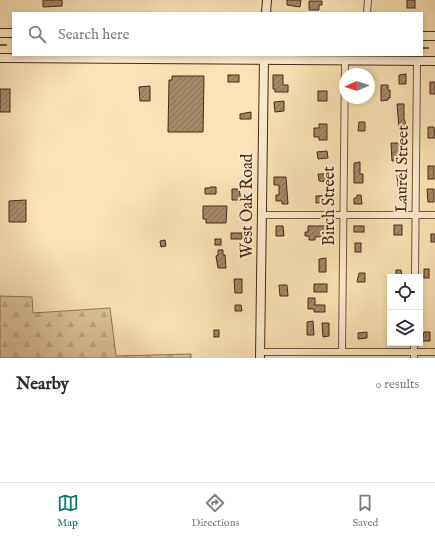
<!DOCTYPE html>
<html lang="en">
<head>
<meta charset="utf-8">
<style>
  body { margin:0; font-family:"IM FELL English",serif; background:#f7f7f7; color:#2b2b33 }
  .controls { position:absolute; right:12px; bottom:12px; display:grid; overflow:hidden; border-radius:0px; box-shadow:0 2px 6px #0003 }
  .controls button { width:36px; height:36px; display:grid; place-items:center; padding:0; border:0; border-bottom:1px solid #e1e1e2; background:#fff; color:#2b2b33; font:20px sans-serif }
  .compass { position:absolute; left:339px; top:68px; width:36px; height:36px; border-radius:50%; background:#fff; box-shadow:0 2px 6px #0003; rotate:267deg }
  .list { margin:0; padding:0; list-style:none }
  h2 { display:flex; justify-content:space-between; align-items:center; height:52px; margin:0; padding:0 16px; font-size:17px }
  h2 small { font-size:13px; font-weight:400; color:#7c7c81 }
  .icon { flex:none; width:22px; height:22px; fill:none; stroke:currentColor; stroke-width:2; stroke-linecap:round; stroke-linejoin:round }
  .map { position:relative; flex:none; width:435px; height:358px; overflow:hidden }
  .search { position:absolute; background:#fff; box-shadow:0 2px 6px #0003; left:12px; right:12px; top:12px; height:44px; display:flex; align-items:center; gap:10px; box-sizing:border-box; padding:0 14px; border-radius:0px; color:#7c7c81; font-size:15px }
  .sheet { height:124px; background:#fff }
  nav { display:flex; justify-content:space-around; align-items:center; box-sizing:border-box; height:56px; border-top:1px solid #e1e1e2; background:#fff; font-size:11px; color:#7c7c81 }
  nav a { display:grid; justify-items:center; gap:2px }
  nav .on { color:#0f766e }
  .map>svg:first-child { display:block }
  .forest { fill:url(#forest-firs); stroke:#927659 }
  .building { fill:url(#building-hatch); stroke:#482818 }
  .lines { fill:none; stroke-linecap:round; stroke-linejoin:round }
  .street-casing { stroke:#74573f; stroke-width:8 }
  .secondary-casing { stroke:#482818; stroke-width:10 }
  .street { stroke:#fcedcf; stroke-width:6 }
  .secondary { stroke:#fcedcf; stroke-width:8 }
  .rail { stroke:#482818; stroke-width:1.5; stroke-dasharray:7 7; stroke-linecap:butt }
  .labels { text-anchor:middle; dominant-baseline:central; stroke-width:4; stroke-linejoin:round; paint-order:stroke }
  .street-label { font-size:16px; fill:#482818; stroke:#fcedcf }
</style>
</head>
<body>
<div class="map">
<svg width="435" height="358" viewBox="0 0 435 358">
  <defs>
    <pattern id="forest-firs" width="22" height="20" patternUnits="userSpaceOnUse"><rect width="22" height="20" fill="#dcc49a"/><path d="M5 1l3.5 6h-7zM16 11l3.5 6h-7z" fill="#bea884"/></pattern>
    <pattern id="building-hatch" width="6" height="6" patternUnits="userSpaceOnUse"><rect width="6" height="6" fill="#a58a6a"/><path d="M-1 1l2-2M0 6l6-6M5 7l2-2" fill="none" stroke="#887156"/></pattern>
  </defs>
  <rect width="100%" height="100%" fill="#fae4b5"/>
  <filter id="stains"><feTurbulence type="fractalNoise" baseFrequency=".005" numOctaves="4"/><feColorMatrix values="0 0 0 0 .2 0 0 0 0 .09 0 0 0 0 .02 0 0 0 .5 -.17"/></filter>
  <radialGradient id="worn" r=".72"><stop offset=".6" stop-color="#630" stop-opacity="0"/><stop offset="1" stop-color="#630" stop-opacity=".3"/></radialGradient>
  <polygon class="forest" points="0,296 32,297 33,313 110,308 116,356 191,354 191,358 0,358"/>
  <g class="building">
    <polygon points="43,0 62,0 62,6 43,7"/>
    <polygon points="287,0 301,0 300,7 287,5"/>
    <rect x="407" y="0" width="8" height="8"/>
    <polygon points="309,1 322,1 322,5 319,5 319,10 309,10"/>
    <polygon points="406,74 406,84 399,84 399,75"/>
    <rect x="228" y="75" width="11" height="7"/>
    <polygon points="273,75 283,75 283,85 288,85 288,92 275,92 275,89 273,89"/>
    <polygon points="172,76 204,76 203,132 168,132 169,80 172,80"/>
    <rect x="430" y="82" width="5" height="12"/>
    <polygon points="381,85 388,85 388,90 390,90 390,98 388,98 388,100 381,101"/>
    <polygon points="150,86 150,101 140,101 139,87"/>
    <rect x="0" y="89" width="10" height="23"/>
    <rect x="318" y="91" width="9" height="10"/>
    <polygon points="284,101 284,111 275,112 274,102"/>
    <polygon points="397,104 404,104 404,119 407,127 399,127"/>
    <polygon points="251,112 251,119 240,119 240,114"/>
    <polygon points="359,122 365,122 365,131 358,131"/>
    <polygon points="319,124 327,124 327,140 319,140 319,137 314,137 314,128 319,128"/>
    <polygon points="428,127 434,127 435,138 428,138"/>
    <polygon points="391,143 402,143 402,145 404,145 403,161 392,161"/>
    <polygon points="327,151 328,158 318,159 317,152"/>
    <polygon points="360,162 360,174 363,174 363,183 354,183 354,163"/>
    <rect x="428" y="166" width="6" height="13"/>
    <polygon points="318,174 328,174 329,182 319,181"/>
    <polygon points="397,175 403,175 404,187 398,187"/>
    <polygon points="274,177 286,177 288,204 282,204 282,201 276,201 276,195 279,195 279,185 274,185"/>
    <polygon points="210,187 216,187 216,194 205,194 205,188 210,188"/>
    <polygon points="232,189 239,189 241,200 232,200"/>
    <polygon points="427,189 434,189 434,202 428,202"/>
    <polygon points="331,195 332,202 316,203 316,196"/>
    <polygon points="357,195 361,195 362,204 354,204 354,198 357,198"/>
    <polygon points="26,200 26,222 9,222 9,201"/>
    <polygon points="203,206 227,206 226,223 206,223 206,219 203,219"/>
    <rect x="394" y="225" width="8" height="10"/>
    <polygon points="276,226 283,226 284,236 276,236"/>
    <polygon points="308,226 326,226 326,229 332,229 332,236 315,237 315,240 309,240 309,236 305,236 305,232 308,232"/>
    <rect x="354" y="226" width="10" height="6"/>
    <rect x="231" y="233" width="11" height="6"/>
    <rect x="431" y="234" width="4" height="8"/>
    <rect x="215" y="239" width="6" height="6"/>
    <polygon points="165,240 166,246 161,247 160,241"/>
    <rect x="355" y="243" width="6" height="9"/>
    <polygon points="218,250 223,250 223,255 225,255 226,268 218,268 216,256 218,255"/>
    <polygon points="326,258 326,272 319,272 319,259"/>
    <rect x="424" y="269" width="5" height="9"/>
    <polygon points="396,270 401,270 402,277 396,277"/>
    <polygon points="359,273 365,273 365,282 357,282"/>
    <polygon points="234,279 242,279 242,293 235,293"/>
    <rect x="314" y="284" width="13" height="8"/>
    <polygon points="279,285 287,285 288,296 280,296"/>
    <polygon points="308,298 315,298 315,305 325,305 325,312 314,312 314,309 308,309"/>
    <polygon points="235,305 241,305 242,311 235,311"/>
    <polygon points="313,321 314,335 307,335 307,322"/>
    <polygon points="322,323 329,323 329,336 323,337"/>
    <rect x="214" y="330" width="5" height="7"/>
    <polygon points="367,332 367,338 358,339 358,333"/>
    <polygon points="424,332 430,332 430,341 422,341"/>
  </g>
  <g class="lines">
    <defs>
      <g id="street">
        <polyline points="367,13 368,0"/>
        <polyline points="262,215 435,215"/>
        <polyline points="415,277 417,61"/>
        <polyline points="260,352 435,352"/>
        <polyline points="342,352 345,60"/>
        <polyline points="414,358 414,343"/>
      </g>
      <g id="secondary">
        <polyline points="266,13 267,0"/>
        <polyline points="0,33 13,33"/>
        <polyline points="422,36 435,36"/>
        <polyline points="0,58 435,61"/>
        <polyline points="260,358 264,56"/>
      </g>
    </defs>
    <use href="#street" class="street-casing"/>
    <use href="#secondary" class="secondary-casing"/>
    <use href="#street" class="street"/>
    <use href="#secondary" class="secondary"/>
    <g class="rail">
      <polyline points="0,45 13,45"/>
      <polyline points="422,48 435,48"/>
    </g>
  </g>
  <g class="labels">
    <g class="street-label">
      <text transform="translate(403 169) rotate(-89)">Laurel Street</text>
      <text transform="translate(248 206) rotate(-90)">West Oak Road</text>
      <text transform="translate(330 206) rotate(-90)">Birch Street</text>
    </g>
  </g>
  <rect width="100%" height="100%" filter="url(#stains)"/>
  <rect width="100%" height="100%" fill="url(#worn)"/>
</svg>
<div class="controls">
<button><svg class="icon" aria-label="locate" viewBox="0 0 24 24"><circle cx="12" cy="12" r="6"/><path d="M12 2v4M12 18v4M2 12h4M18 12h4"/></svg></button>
<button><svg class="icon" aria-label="layers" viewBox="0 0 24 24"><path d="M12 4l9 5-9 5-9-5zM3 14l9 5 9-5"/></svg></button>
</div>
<svg class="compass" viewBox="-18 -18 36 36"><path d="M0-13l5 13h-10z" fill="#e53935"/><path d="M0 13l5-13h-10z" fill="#7c7c81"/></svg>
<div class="search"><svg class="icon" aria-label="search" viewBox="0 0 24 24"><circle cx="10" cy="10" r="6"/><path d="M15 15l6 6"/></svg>Search here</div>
</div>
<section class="sheet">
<h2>Nearby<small>0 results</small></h2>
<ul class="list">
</ul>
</section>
<nav>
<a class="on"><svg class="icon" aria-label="map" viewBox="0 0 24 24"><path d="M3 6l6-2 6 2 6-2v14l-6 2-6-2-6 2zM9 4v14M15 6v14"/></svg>Map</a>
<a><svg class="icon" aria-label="directions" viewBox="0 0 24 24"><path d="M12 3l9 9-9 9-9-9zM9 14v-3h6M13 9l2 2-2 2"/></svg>Directions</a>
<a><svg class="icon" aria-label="saved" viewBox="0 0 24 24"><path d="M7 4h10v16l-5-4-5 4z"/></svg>Saved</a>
</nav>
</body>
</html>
